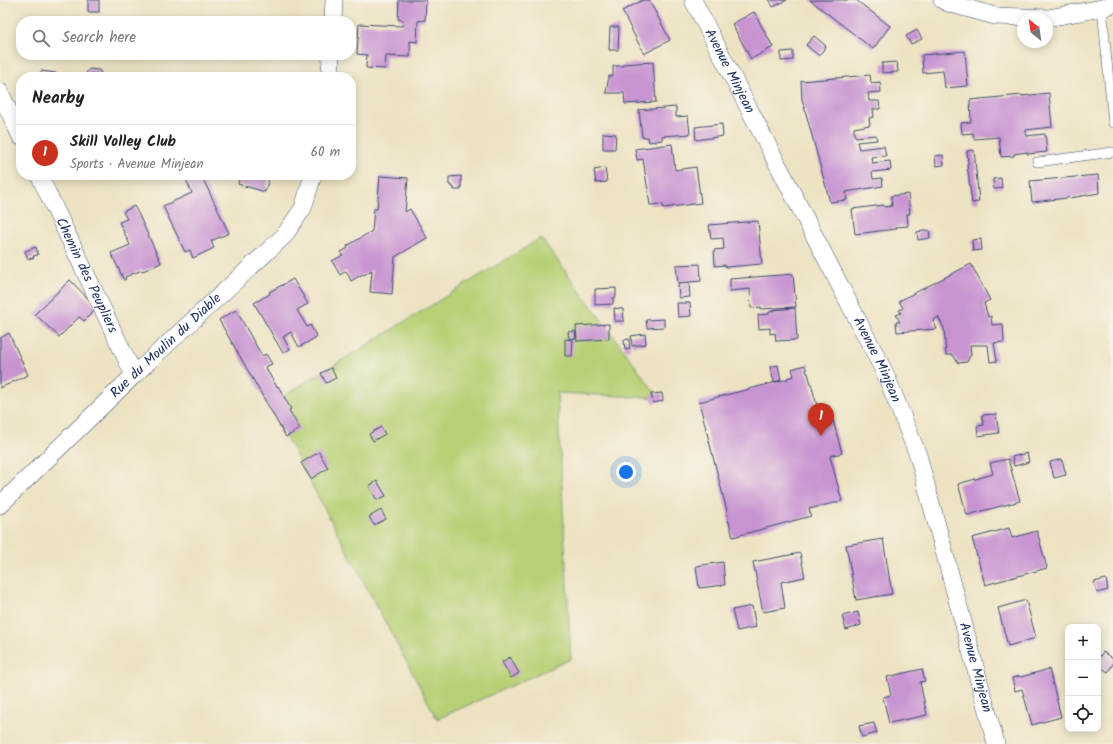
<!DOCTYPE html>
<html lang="en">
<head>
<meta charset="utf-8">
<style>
  body { margin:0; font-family:Kalam,sans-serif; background:#f6f6f6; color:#222 }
  .controls { position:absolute; right:12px; bottom:12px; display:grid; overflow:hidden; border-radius:8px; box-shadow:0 2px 10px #0003 }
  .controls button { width:36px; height:36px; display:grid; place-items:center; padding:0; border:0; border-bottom:1px solid #e0e0e0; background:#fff; color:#222; font:20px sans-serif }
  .compass { position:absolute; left:1017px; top:12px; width:36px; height:36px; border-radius:50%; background:#fff; box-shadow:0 2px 10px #0003; rotate:330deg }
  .you { position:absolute; left:626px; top:472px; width:14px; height:14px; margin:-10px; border:3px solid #fff; border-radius:50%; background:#1a73e8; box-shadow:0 0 0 6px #1a73e833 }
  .badge { display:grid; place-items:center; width:26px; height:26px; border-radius:50%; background:#c8321e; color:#fff; font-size:13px; font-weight:700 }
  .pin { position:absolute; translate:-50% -33px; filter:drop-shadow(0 1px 2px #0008) }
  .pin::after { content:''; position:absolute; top:21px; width:14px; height:12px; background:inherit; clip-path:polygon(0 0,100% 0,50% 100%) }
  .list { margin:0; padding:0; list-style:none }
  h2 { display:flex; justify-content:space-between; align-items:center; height:52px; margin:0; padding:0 16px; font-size:17px }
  h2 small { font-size:13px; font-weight:400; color:#767676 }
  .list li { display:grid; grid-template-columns:26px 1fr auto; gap:12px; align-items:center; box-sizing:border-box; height:56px; padding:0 16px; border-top:1px solid #e0e0e0 }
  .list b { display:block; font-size:15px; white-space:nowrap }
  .list p { margin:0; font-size:13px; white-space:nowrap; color:#767676 }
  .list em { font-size:13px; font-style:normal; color:#767676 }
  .icon { flex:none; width:22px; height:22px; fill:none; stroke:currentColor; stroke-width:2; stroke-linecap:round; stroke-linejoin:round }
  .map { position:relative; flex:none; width:1113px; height:744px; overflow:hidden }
  .search { position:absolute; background:#fff; box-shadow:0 2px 10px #0003; left:16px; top:16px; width:340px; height:44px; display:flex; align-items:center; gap:10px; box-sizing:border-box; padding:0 14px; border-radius:16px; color:#767676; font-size:15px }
  .panel { position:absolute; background:#fff; box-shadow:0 2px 10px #0003; left:16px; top:72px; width:340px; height:108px; border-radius:16px }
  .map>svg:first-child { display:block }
  .green { fill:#b7d075; stroke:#69806a }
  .building { fill:#c793d1 }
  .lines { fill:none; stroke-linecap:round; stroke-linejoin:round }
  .lane-casing { stroke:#3a4a6d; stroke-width:10 }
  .street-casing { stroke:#3a4a6d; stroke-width:18 }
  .lane { stroke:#fff; stroke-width:9 }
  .street { stroke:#fff; stroke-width:17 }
  .labels { text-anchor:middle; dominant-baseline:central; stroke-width:3; stroke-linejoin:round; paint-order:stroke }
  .street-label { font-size:14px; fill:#1b2f5e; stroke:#f7f3e8 }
</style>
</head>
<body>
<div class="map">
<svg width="1113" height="744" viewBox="0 0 1113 744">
  <rect width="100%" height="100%" fill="#f7f3e8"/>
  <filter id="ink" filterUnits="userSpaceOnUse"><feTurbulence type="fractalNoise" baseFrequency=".025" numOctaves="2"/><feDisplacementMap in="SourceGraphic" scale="8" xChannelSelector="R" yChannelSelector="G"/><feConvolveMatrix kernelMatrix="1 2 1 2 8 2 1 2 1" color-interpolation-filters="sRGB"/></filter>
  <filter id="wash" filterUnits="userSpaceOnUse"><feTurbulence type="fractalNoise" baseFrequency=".012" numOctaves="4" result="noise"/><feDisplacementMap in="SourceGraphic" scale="16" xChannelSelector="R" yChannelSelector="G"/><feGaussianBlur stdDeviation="0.9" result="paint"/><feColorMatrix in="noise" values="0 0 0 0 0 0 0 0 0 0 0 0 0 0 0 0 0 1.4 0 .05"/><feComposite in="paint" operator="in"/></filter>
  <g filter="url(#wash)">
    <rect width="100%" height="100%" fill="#ede3c3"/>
    <polygon class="green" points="541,238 659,398 557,393 571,659 437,719 269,405"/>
    <g id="blocks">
      <g class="building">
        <rect x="88" y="0" width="11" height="12"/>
        <polygon points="399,0 426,0 425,20 418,21 417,42 410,41 410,57 386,56 385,69 366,68 367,55 357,54 359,24 402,26 403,20 398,19"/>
        <polygon points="643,0 649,0 670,40 644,54 622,11"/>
        <polygon points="769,0 787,0 773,7"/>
        <polygon points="810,0 856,0 890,26 873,49"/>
        <polygon points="754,12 773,47 751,59 732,24"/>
        <polygon points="610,27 619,27 618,50 609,50"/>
        <polygon points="917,30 922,39 911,44 906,36"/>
        <polygon points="814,36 826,46 819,56 806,45"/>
        <polygon points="793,51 793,60 781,61 781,52"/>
        <polygon points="965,51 968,86 945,88 943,71 923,73 922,55"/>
        <polygon points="653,62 656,102 625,104 624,93 606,93 609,76 613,76 613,66 623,66 623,64"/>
        <polygon points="897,62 898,72 882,73 882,63"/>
        <polygon points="90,69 99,70 101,73 101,77 86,77 87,71"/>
        <polygon points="41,71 56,73 55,77 40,77"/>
        <polygon points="870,75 871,83 880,82 881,92 868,93 869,101 879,101 880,109 873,109 874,117 869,118 870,125 854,128 854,134 856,137 876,135 877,140 857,142 859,149 884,146 886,156 871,157 872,163 890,161 891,170 872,172 873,179 882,178 883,186 846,192 847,200 830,202 802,99 801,81"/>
        <polygon points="1049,93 1052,127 1026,130 1026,136 1045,134 1047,152 1027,154 1027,152 1014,154 1014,156 1001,157 999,137 974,139 973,133 962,134 961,123 971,122 970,100 1022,95 1022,96"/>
        <polygon points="676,107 676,117 688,116 690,134 662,136 662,140 649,142 648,137 642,137 639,110"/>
        <polygon points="722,124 723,136 696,140 695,127"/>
        <polygon points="603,133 616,134 615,149 603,149"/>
        <polygon points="672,144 675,170 696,167 701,203 663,208 663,204 650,205 643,159 637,160 635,149"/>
        <polygon points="974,150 979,202 972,203 967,164 968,164 967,151"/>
        <polygon points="943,155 944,165 936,166 935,156"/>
        <polygon points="605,168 607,182 596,183 594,170"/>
        <polygon points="184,175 201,175 229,233 211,241 214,248 193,258 190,250 185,252 163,206 192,193"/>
        <polygon points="240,175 270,175 265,192 238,184"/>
        <polygon points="1098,175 1099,193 1076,197 1032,202 1030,181"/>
        <polygon points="380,176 408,178 405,212 410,209 427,238 395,257 392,294 370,292 372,270 364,275 363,274 351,281 346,271 340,275 332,261 343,255 341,252 348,248 347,246 372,231 374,209 377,209"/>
        <polygon points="461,176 461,190 454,190 454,187 451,187 451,185 449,185 449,177"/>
        <polygon points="1001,178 1002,188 994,189 993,179"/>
        <polygon points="908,194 910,214 907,214 908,226 896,227 896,229 855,234 852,209 884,205 884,207 892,206 891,196"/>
        <polygon points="134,206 138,213 161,263 143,271 142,270 125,277 126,279 124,280 111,253 130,245 119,222 127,219 123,212"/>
        <polygon points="758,221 762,264 726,267 725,265 715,266 714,250 724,249 723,238 711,239 709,225"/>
        <polygon points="929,230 930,238 918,240 917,232"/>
        <polygon points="981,239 982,250 973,251 972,240"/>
        <polygon points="36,247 38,255 33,256 34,258 28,259 25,251"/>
        <polygon points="700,264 701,281 678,283 676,265"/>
        <polygon points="971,264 990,300 984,303 988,317 991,316 992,325 1003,324 1004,342 994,343 997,361 990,362 988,345 970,345 971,354 967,362 958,363 953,355 946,355 944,328 938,317 933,321 937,329 897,332 896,322 900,322 896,315 901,313 899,310 903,308 899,301"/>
        <polygon points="793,274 796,307 761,309 761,307 751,308 750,289 730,291 730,279"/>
        <polygon points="293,279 308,304 297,310 307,327 310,325 317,337 299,347 291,332 283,337 290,349 283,353 254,303 270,294 269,292 282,285 283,286 282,285"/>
        <polygon points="70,280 97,308 84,321 79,317 59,337 35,314"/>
        <polygon points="689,283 690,297 679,298 678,284"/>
        <polygon points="616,288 616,297 613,298 613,304 595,305 595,289"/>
        <polygon points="677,303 690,303 691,316 678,317"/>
        <polygon points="614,308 623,309 624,321 615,321"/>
        <polygon points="795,308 797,340 776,341 775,333 770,334 770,328 759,329 758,315 769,314 769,312 773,311 773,310"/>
        <polygon points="236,310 262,356 266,354 272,364 265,367 277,387 278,386 291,409 289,410 300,429 286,437 219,320"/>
        <polygon points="664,319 664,327 647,328 646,320"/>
        <polygon points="609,324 609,339 577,341 576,326"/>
        <polygon points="575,331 576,338 569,339 568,332"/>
        <polygon points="9,333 28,375 0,388 0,338"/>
        <polygon points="645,334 646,344 632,346 631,336"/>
        <polygon points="565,339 573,340 572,356 565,356"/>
        <polygon points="629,339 630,349 625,350 624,340"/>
        <polygon points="778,365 781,380 774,382 770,367"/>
        <polygon points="805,365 807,373 808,373 818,409 829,406 842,453 830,456 842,501 809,509 811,516 733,537 727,515 728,515 699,402 788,379 787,378 794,376 792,369"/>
        <polygon points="331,368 336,378 326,383 321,373"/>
        <polygon points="662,393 663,401 653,403 651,394"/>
        <polygon points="996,414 999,433 978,436 977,426 984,425 982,415"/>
        <polygon points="381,427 385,434 373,441 369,434"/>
        <polygon points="319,452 328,468 311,479 301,463"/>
        <polygon points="1027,453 1029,462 1014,466 1012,457"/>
        <polygon points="1008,459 1020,501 967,515 958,484 993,474 990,463"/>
        <polygon points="1062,459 1066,475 1054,478 1050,462"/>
        <polygon points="377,481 386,496 377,500 369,486"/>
        <polygon points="381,510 386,519 374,525 369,517"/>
        <polygon points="1009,528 1012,538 1037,531 1047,568 985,585 972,538"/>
        <polygon points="883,539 892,594 856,600 846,545"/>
        <polygon points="800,553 805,577 781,582 785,608 763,612 753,562"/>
        <polygon points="723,562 725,585 699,588 696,566"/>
        <polygon points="1106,579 1108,590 1097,593 1094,582"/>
        <polygon points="1026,600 1036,638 1008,646 998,608"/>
        <polygon points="752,606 756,627 737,631 732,610"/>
        <polygon points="858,612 861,625 846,630 842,616"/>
        <polygon points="1103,652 1113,659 1113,664 1108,672 1098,665 1098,659"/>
        <polygon points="510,657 519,673 511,678 502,662"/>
        <polygon points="922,669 925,681 920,682 927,715 889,723 883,697 891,695 887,677"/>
        <polygon points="1049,669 1061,717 1032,725 1022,689 1015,691 1012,678 1020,676 1021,677"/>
        <polygon points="874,723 877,733 862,737 859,726"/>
      </g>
    </g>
  </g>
  <g filter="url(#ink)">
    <use href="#blocks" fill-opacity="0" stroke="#3a4a6d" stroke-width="1"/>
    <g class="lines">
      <defs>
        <g id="lane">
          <polyline points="1102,8 1113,123"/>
          <polyline points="1037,162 1113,152"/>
        </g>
        <g id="street">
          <path id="s1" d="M693 0 885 373 918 455 996 744"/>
          <polyline points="942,0 948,3 995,16 1048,18 1102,8 1113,4"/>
          <polyline points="333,21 334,0"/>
          <polyline points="330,77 331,55"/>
          <polyline points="0,92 21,137"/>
          <path id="s2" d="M39 175 134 375"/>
          <path id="s3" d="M0 505 134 375 284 236 303 208 313 175"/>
        </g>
      </defs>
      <use href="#lane" class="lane-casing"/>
      <use href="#street" class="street-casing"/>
      <use href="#lane" class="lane"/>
      <use href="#street" class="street"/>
    </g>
  </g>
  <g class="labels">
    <g class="street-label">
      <text stroke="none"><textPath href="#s1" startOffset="80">Avenue Minjean</textPath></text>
      <text stroke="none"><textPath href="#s2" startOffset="111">Chemin des Peupliers</textPath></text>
      <text stroke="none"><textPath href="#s3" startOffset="230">Rue du Moulin du Diable</textPath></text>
      <text stroke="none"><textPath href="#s1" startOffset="404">Avenue Minjean</textPath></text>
      <text stroke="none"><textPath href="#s1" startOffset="728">Avenue Minjean</textPath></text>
    </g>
  </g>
</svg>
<div class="controls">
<button>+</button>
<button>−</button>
<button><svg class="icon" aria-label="locate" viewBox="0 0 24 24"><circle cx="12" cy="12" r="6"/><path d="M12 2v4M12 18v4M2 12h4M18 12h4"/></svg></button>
</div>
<svg class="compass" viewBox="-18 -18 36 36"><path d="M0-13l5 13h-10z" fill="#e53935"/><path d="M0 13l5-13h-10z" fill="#767676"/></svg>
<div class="you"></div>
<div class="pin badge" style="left:821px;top:436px">1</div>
<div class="search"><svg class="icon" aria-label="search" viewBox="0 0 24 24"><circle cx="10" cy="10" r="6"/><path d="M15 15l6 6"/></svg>Search here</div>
<section class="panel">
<h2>Nearby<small></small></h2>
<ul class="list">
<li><span class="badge">1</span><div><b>Skill Volley Club</b><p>Sports · Avenue Minjean</p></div><em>60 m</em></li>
</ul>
</section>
</div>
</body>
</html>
